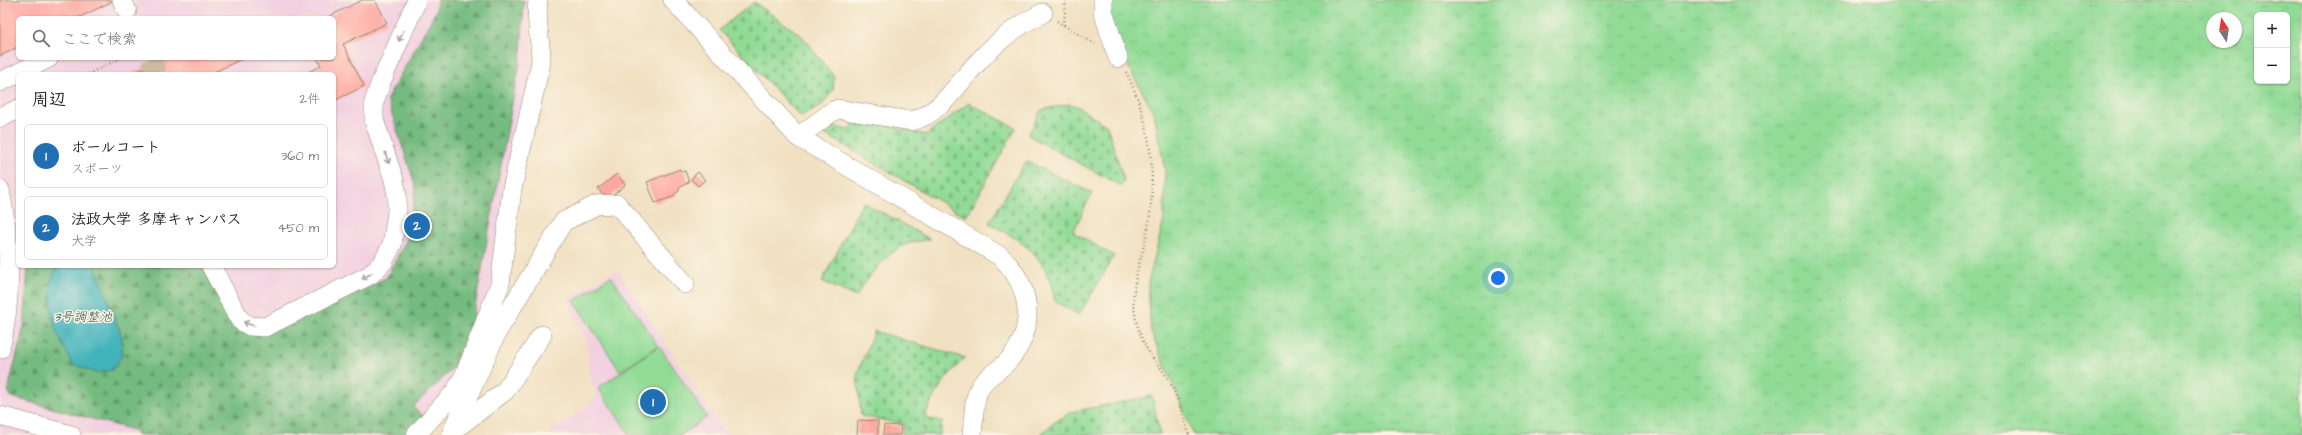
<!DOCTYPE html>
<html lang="ja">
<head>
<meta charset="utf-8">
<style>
  body { margin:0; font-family:"Architects Daughter","Klee One",sans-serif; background:#f6f6f6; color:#222 }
  .controls { position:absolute; right:12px; top:12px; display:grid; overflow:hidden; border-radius:6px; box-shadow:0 1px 3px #0004 }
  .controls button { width:36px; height:36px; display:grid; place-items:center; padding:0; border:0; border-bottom:1px solid #e0e0e0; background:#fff; color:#222; font:20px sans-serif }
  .compass { position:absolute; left:2206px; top:12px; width:36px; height:36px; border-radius:50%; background:#fff; box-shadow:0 1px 3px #0004; rotate:348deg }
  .you { position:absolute; left:1498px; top:278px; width:14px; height:14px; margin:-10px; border:3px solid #fff; border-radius:50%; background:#1a73e8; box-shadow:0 0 0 6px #1a73e833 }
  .badge { display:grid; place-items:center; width:26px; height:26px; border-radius:50%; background:#1f6fb2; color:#fff; font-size:13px; font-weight:700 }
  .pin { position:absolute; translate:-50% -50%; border:2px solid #fff; box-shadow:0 1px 4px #0006 }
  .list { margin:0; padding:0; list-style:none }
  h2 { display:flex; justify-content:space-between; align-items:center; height:52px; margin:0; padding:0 16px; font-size:17px }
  h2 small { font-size:13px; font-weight:400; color:#767676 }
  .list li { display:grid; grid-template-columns:26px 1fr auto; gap:12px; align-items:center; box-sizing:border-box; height:64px; margin:0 8px 8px; padding:0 8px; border:1px solid #e0e0e0; border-radius:6px }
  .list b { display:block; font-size:15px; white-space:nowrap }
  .list p { margin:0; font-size:13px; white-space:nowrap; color:#767676 }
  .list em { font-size:13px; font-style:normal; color:#767676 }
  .icon { flex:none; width:22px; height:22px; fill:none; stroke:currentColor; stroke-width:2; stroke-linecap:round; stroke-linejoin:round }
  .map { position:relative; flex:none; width:2302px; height:435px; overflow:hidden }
  .search { position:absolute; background:#fff; box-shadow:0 1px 3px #0004; left:16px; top:16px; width:320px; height:44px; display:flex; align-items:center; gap:10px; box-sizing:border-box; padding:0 14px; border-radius:6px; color:#767676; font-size:15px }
  .panel { position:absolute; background:#fff; box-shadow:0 1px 3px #0004; left:16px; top:72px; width:320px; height:196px; border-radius:6px }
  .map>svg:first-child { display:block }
  .built { fill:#f2cfe1; fill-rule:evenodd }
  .grass { fill:url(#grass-tufts); stroke:#66825a; fill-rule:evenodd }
  .forest { fill:url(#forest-firs); stroke:#58724f }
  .cemetery { fill:url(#cemetery-stones); stroke:#66825a }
  .garden { fill:#92db97; stroke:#66825a }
  .water { fill:#43b3bb; stroke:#3f6e6c }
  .building { fill:#fea7a0 }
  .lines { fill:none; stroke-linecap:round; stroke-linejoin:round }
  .minor-tunnel { stroke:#cdbca1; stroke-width:19; stroke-dasharray:19 10; stroke-linecap:butt }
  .minor-casing { stroke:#968670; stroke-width:20 }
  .path { stroke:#968670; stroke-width:2.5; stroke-dasharray:1 3; stroke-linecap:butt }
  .minor { stroke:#fff; stroke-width:19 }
  .oneway { stroke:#a79f9a }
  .labels { text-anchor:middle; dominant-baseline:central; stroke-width:3; stroke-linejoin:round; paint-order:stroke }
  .water-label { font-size:13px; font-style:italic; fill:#3e5a55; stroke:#fcf5e5 }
</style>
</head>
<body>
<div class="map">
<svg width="2302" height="435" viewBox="0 0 2302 435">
  <defs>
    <pattern id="grass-tufts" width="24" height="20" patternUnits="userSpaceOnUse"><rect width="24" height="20" fill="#92db97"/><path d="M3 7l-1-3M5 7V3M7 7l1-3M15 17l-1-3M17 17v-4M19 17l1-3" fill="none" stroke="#7fbc82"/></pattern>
    <pattern id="forest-firs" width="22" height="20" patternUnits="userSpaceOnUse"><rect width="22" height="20" fill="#75bb80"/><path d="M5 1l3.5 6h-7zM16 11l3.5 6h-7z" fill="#619868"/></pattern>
    <pattern id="cemetery-stones" width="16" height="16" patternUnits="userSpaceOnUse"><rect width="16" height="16" fill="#92db97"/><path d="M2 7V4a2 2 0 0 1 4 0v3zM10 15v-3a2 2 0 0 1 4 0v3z" fill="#7fbc82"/></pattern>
  </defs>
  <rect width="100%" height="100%" fill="#fcf5e5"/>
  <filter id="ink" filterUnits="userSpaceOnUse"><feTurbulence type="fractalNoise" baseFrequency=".025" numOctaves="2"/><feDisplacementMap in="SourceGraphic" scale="8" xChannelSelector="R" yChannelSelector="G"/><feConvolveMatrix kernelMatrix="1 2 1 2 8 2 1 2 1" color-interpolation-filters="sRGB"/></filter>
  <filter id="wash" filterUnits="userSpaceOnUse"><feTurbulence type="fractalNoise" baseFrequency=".012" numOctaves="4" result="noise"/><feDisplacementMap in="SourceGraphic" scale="16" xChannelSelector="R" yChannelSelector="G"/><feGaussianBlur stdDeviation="0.9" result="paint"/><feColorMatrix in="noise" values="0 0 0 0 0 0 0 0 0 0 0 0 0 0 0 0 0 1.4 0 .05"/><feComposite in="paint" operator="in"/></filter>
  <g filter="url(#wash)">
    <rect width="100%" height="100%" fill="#f1e1c2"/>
    <g class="built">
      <path d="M0 0H530L527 22 532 44V66L494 283 469 350 450 386 408 435H0ZM18 18H334V58H18ZM18 74H334V266H18Z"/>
      <polygon points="617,269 722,430 729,435 546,435 596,399 589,368 586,340 568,299"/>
    </g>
    <path class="grass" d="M1101 0H2302V435H1194L1151 332 1148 284 1164 219 1165 170 1154 113 1119 50ZM2257 15H2287V81H2257ZM2212 18H2236V42H2212Z"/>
    <polygon class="forest" points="437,0 524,0 521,55 472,323 452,369 413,407 423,416 405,435 136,435 137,431 11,397 8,390 24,326 28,266 202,266 232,322 266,331 386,278 408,237 416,188 387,99 436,11"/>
    <g class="cemetery">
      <polygon points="754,2 802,36 834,77 833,90 822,105 801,117 719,30"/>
      <polygon points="969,103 1016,128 966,217 820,131 823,124 848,130 859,118 926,135"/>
      <polygon points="1069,104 1077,106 1107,126 1124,180 1121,186 1028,135 1041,110"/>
      <path d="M1026 161 1092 193 1073 232 1114 256 1079 315 1055 301C1046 255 1028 245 989 223Z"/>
      <path d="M863 202 930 239C921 241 910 242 902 246 885 255 865 281 856 297L822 281Z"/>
      <path d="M874 331 965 358C947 376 932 393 925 418L942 421 940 435H902L904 424 861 416 857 374Z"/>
      <polygon points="1152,396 1160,434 1040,435 1052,424 1071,412"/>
    </g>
    <g class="garden">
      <polygon points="611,276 658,346 620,371 574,301"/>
      <polygon points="659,346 707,417 681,435 630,435 598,388"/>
    </g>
    <path class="water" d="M61 266H95L122 337V355L112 370 97 373 72 364C67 352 59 340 55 327 51 313 45 273 61 266Z"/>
    <g id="blocks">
      <g class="building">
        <polygon points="0,0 115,0 78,18 18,18 18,47 0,56"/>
        <polygon points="362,0 375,0 387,23 343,44 364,86 334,101 334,74 304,74 321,66 317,58 334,58 334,18 326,18"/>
        <polygon points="165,58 244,58 210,74 131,74"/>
        <polygon points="680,169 681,172 685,171 689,182 679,188 679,191 674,194 675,196 655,203 647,182"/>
        <polygon points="698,172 705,180 698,186 691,179"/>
        <polygon points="617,174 625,185 607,200 598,189"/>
        <polygon points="858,420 878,421 878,435 857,435"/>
        <polygon points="884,425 901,426 900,435 883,435"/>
      </g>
    </g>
  </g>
  <g filter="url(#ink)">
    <use href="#blocks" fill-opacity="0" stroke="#968670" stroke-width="1"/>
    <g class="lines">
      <polyline class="minor-tunnel" points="150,58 158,74"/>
      <defs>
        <g id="minor">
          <polyline points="122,0 127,11"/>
          <path d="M673 0 798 137 1000 256C1030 284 1038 327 1009 360 1001 370 987 375 980 387 973 399 974 421 972 435"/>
          <polyline points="1103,0 1103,11 1118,58"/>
          <polyline points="0,82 49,58"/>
          <polyline points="0,118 18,109"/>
          <path d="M798 137 833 111 838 109 911 121C940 115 958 83 977 63 996 42 1017 25 1043 13"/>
          <path d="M0 190C10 244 13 296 0 349"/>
          <polyline points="211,266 240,320 250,326 265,327 370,275 383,262 392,245 397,212 397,195 394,180 374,120 374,102 381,82 417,0"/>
          <polyline points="0,416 71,435"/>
          <polyline points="454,430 505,391 542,335"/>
          <polyline points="452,432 497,332 563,222 596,205 617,204 685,284"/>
          <path d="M416 435 455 392 466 372 500 284 512 189 541 62C541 40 535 21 538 0"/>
        </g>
      </defs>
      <use href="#minor" class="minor-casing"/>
      <g class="path">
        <polyline points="1057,21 1095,44"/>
        <polyline points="1064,25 1066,0"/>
        <path d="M1126 72C1152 122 1158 182 1146 237 1141 260 1131 285 1134 308 1136 324 1141 340 1150 354 1156 363 1164 371 1169 381 1178 397 1184 417 1189 435"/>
        <polyline points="88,74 121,58"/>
      </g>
      <use href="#minor" class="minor"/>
    </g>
    <defs><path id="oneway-shaft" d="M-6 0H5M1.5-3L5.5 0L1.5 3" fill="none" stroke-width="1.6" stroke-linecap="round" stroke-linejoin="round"/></defs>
    <g class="oneway">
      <use href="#oneway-shaft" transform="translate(401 36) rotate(114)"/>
      <use href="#oneway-shaft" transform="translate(387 158) rotate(72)"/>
      <use href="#oneway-shaft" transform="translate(367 276) rotate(150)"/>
      <use href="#oneway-shaft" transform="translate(249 324) rotate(-159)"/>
    </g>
  </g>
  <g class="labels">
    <g class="water-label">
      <text x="83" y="317">3号調整池</text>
    </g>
  </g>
</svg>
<div class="controls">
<button>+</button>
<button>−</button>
</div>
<svg class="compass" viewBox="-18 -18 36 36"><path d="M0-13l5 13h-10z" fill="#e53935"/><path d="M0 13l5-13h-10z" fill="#767676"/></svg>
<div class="you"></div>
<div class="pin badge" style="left:653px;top:402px">1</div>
<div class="pin badge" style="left:417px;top:226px">2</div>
<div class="search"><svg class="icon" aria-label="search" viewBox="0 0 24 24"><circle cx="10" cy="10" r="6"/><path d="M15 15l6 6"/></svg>ここで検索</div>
<section class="panel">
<h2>周辺<small>2件</small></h2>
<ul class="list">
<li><span class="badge">1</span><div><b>ボールコート</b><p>スポーツ</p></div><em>360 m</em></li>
<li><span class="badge">2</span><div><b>法政大学 多摩キャンパス</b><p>大学</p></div><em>450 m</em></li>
</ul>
</section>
</div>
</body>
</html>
